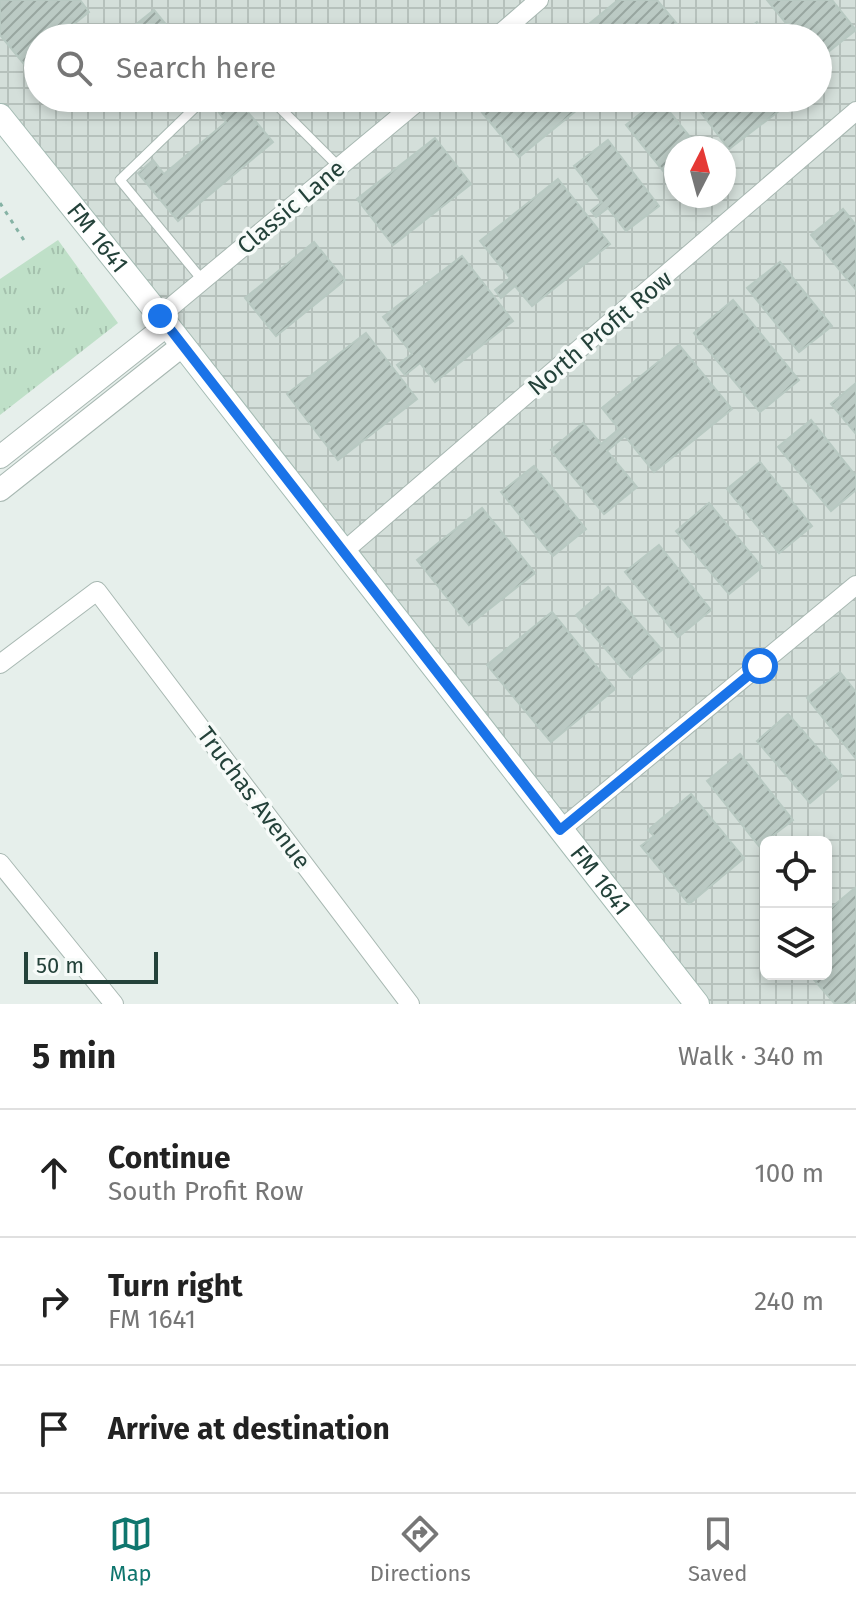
<!DOCTYPE html>
<html lang="en">
<head>
<meta charset="utf-8">
<style>
  body { margin:0; font-family:"Fira Sans",sans-serif; background:#f2f2f2; color:#222 }
  .controls { position:absolute; right:24px; bottom:24px; display:grid; overflow:hidden; border-radius:12px; box-shadow:0 4px 12px #0003 }
  .controls button { width:72px; height:72px; display:grid; place-items:center; padding:0; border:0; border-bottom:2px solid #e0e0e0; background:#fff; color:#222; font:40px sans-serif }
  .compass { position:absolute; left:664px; top:136px; width:72px; height:72px; border-radius:50%; background:#fff; box-shadow:0 4px 12px #0003; rotate:6deg }
  .scale { position:absolute; left:24px; bottom:20px; width:134px; box-sizing:border-box; padding-left:8px; border:4px solid #24423a; border-top:0; font-size:22px; line-height:28px; white-space:nowrap; color:#24423a; -webkit-text-stroke:6px #f7fbf9; paint-order:stroke }
  .stop { position:absolute; width:24px; height:24px; margin:-18px; border:6px solid #1a73e8; border-radius:50%; background:#fff }
  .stop.end { background:#1a73e8; border-color:#fff; box-shadow:0 2px 8px #0008 }
  .list { margin:0; padding:0; list-style:none }
  h2 { display:flex; justify-content:space-between; align-items:center; height:104px; margin:0; padding:0 32px; font-size:34px }
  h2 small { font-size:26px; font-weight:400; color:#767676 }
  .list li { display:grid; grid-template-columns:52px 1fr auto; gap:24px; align-items:center; box-sizing:border-box; height:128px; padding:0 32px; border-top:2px solid #e0e0e0 }
  .list b { display:block; font-size:30px; white-space:nowrap }
  .list p { margin:0; font-size:26px; white-space:nowrap; color:#767676 }
  .list em { font-size:26px; font-style:normal; color:#767676 }
  .icon { flex:none; width:44px; height:44px; fill:none; stroke:currentColor; stroke-width:2; stroke-linecap:round; stroke-linejoin:round }
  .map { position:relative; flex:none; width:856px; height:1004px; overflow:hidden }
  .search { position:absolute; background:#fff; box-shadow:0 4px 12px #0003; left:24px; right:24px; top:24px; height:88px; display:flex; align-items:center; gap:20px; box-sizing:border-box; padding:0 28px; border-radius:44px; color:#767676; font-size:30px }
  .sheet { height:488px; background:#fff }
  nav { display:flex; justify-content:space-around; align-items:center; box-sizing:border-box; height:112px; border-top:2px solid #e0e0e0; background:#fff; font-size:22px; color:#767676 }
  nav a { display:grid; justify-items:center; gap:4px }
  nav .on { color:#0f766e }
  .map>svg:first-child { display:block }
  .industrial { fill:url(#industrial-grid); fill-rule:evenodd }
  .grass { fill:url(#grass-tufts) }
  .building { fill:url(#building-hatch); stroke:#b8c9c2; stroke-width:2 }
  .lines { fill:none; stroke-linecap:round; stroke-linejoin:round }
  .service-casing { stroke:#a8b8b2; stroke-width:11 }
  .minor-casing { stroke:#a8b8b2; stroke-width:20 }
  .tertiary-casing { stroke:#a8b8b2; stroke-width:24 }
  .secondary-casing { stroke:#a4bbb3; stroke-width:26 }
  .path { stroke:#86b3a5; stroke-width:3; stroke-dasharray:4 6; stroke-linecap:butt }
  .service { stroke:#fff; stroke-width:9 }
  .minor { stroke:#fff; stroke-width:18 }
  .tertiary { stroke:#fff; stroke-width:22 }
  .secondary { stroke:#fff; stroke-width:24 }
  .route { stroke:#1a73e8; stroke-width:10 }
  .labels { text-anchor:middle; dominant-baseline:central; stroke-width:7; stroke-linejoin:round; paint-order:stroke }
  .street-label { font-size:24px; fill:#24423a; stroke:#f7fbf9 }
</style>
</head>
<body>
<div class="map">
<svg width="856" height="1004" viewBox="0 0 856 1004">
  <defs>
    <pattern id="industrial-grid" width="8" height="8" patternUnits="userSpaceOnUse" patternTransform="scale(2)"><rect width="8" height="8" fill="#d4dfda"/><path d="M0 4h8M4 0v8" fill="none" stroke="#b6c1bc"/></pattern>
    <pattern id="grass-tufts" width="24" height="20" patternUnits="userSpaceOnUse" patternTransform="scale(2)"><rect width="24" height="20" fill="#bfe0c8"/><path d="M3 7l-1-3M5 7V3M7 7l1-3M15 17l-1-3M17 17v-4M19 17l1-3" fill="none" stroke="#a4c1ad"/></pattern>
    <pattern id="building-hatch" width="6" height="6" patternUnits="userSpaceOnUse" patternTransform="scale(2)"><rect width="6" height="6" fill="#bbcac4"/><path d="M-1 1l2-2M0 6l6-6M5 7l2-2" fill="none" stroke="#98a6a0"/></pattern>
  </defs>
  <rect width="100%" height="100%" fill="#e6efeb"/>
  <path class="industrial" d="M0 0H856V1004H692L0 119ZM38 38H818V98H38ZM676 148H724V196H676ZM766 842H826V974H766Z"/>
  <polygon class="grass" points="58,240 118,323 0,415 0,279"/>
  <g class="building">
    <polygon points="0,0 80,0 89,12 56,38 38,38 38,53 24,64 0,35"/>
    <polygon points="618,0 657,0 678,25 662,38 572,38"/>
    <polygon points="767,0 832,0 856,30 818,60 818,38 798,38"/>
    <polygon points="154,10 177,38 119,38"/>
    <polygon points="757,22 769,38 737,38"/>
    <polygon points="231,98 236,98 273,142 178,221 138,173 153,160 164,174 226,122 217,110"/>
    <polygon points="470,98 577,98 583,105 519,157"/>
    <polygon points="690,98 796,98 729,149"/>
    <polygon points="659,99 699,148 676,148 676,187 626,125"/>
    <polygon points="435,138 471,184 393,245 357,199"/>
    <polygon points="608,140 659,206 626,231 608,208 596,217 591,211 602,202 574,166"/>
    <polygon points="558,179 610,244 532,306 515,286 501,298 495,290 510,278 480,241"/>
    <polygon points="843,209 856,225 856,290 811,235"/>
    <polygon points="314,242 345,280 276,336 245,298"/>
    <polygon points="462,256 513,321 435,382 420,363 405,375 397,365 412,354 383,317"/>
    <polygon points="780,262 832,326 799,352 747,288"/>
    <polygon points="733,300 799,380 760,412 694,333"/>
    <polygon points="366,333 417,399 338,460 287,394"/>
    <polygon points="679,345 732,409 654,472 625,436 607,451 637,487 604,514 551,450 583,423 601,444 619,429 602,408"/>
    <polygon points="856,383 856,434 831,404"/>
    <polygon points="811,420 856,476 856,490 831,511 778,447"/>
    <polygon points="760,462 812,526 779,553 727,489"/>
    <polygon points="534,466 586,529 553,556 501,492"/>
    <polygon points="709,503 762,567 729,594 676,531"/>
    <polygon points="482,508 535,573 469,625 417,560"/>
    <polygon points="659,545 711,610 678,637 625,572"/>
    <polygon points="608,587 662,650 630,677 576,615"/>
    <polygon points="552,612 615,689 551,742 487,665"/>
    <polygon points="840,672 856,692 856,759 807,698"/>
    <polygon points="788,714 842,776 810,803 757,741"/>
    <polygon points="740,754 793,820 759,846 707,781"/>
    <polygon points="691,794 744,858 689,904 641,846 654,836 648,830"/>
    <polygon points="856,887 856,998 848,1004 835,1004 809,974 826,974 826,912"/>
  </g>
  <g class="lines">
    <defs>
      <g id="service">
        <polyline points="270,98 339,167"/>
        <polyline points="203,281 120,180 205,98"/>
      </g>
      <g id="minor">
        <polyline points="495,38 539,0"/>
        <polyline points="160,316 422,98"/>
        <polyline points="343,552 856,111"/>
        <polyline points="0,664 97,591 410,1004"/>
        <polyline points="560,830 856,585"/>
        <polyline points="0,863 114,1004"/>
      </g>
      <g id="tertiary">
        <polyline points="0,457 167,325"/>
        <polyline points="0,490 183,345"/>
      </g>
      <g id="secondary">
        <path id="s1" d="M0 116 160 316 697 1004"/>
      </g>
    </defs>
    <use href="#service" class="service-casing"/>
    <use href="#minor" class="minor-casing"/>
    <use href="#tertiary" class="tertiary-casing"/>
    <use href="#secondary" class="secondary-casing"/>
    <polyline class="path" points="0,203 27,245"/>
    <use href="#service" class="service"/>
    <use href="#minor" class="minor"/>
    <use href="#tertiary" class="tertiary"/>
    <use href="#secondary" class="secondary"/>
  </g>
  <g class="lines">
    <polyline class="route" points="160,316 560,830 760,666"/>
  </g>
  <g class="labels">
    <g class="street-label">
      <text transform="translate(291 207) rotate(-40)">Classic Lane</text>
      <text stroke="none"><textPath href="#s1" startOffset="156">FM 1641</textPath></text>
      <text transform="translate(600 333) rotate(-40)">North Profit Row</text>
      <text transform="translate(254 798) rotate(53)">Truchas Avenue</text>
      <text stroke="none"><textPath href="#s1" startOffset="972">FM 1641</textPath></text>
    </g>
  </g>
</svg>
<div class="controls">
<button><svg class="icon" aria-label="locate" viewBox="0 0 24 24"><circle cx="12" cy="12" r="6"/><path d="M12 2v4M12 18v4M2 12h4M18 12h4"/></svg></button>
<button><svg class="icon" aria-label="layers" viewBox="0 0 24 24"><path d="M12 4l9 5-9 5-9-5zM3 14l9 5 9-5"/></svg></button>
</div>
<svg class="compass" viewBox="-18 -18 36 36"><path d="M0-13l5 13h-10z" fill="#e53935"/><path d="M0 13l5-13h-10z" fill="#767676"/></svg>
<div class="scale">50 m</div>
<div class="stop" style="left:760px;top:666px"></div>
<div class="stop end" style="left:160px;top:316px"></div>
<div class="search"><svg class="icon" aria-label="search" viewBox="0 0 24 24"><circle cx="10" cy="10" r="6"/><path d="M15 15l6 6"/></svg>Search here</div>
</div>
<section class="sheet">
<h2>5 min<small>Walk · 340 m</small></h2>
<ul class="list">
<li><svg class="icon" aria-label="ahead" viewBox="0 0 24 24"><path d="M12 20V5M6 11l6-6 6 6"/></svg><div><b>Continue</b><p>South Profit Row</p></div><em>100 m</em></li>
<li><svg class="icon" aria-label="right" viewBox="0 0 24 24"><path d="M7 20v-9h11M14 6l5 5-5 5"/></svg><div><b>Turn right</b><p>FM 1641</p></div><em>240 m</em></li>
<li><svg class="icon" aria-label="arrive" viewBox="0 0 24 24"><path d="M6 21V4h12l-3 4 3 4H6"/></svg><div><b>Arrive at destination</b></div></li>
</ul>
</section>
<nav>
<a class="on"><svg class="icon" aria-label="map" viewBox="0 0 24 24"><path d="M3 6l6-2 6 2 6-2v14l-6 2-6-2-6 2zM9 4v14M15 6v14"/></svg>Map</a>
<a><svg class="icon" aria-label="directions" viewBox="0 0 24 24"><path d="M12 3l9 9-9 9-9-9zM9 14v-3h6M13 9l2 2-2 2"/></svg>Directions</a>
<a><svg class="icon" aria-label="saved" viewBox="0 0 24 24"><path d="M7 4h10v16l-5-4-5 4z"/></svg>Saved</a>
</nav>
</body>
</html>
